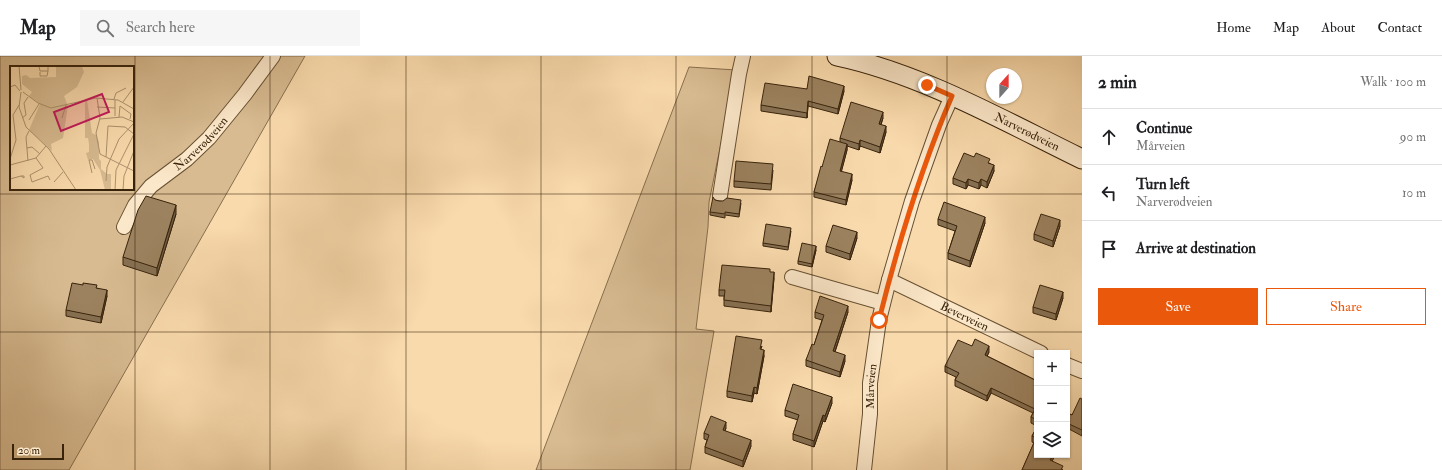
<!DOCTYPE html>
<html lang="en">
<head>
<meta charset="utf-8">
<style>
  body { margin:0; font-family:"IM FELL Double Pica",serif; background:#f6f6f6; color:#202124 }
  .controls { position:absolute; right:12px; bottom:12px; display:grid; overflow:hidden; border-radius:0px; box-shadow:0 1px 3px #0004 }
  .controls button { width:36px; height:36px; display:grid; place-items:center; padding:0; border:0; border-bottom:1px solid #e0e0e0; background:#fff; color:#202124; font:20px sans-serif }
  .compass { position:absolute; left:986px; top:12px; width:36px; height:36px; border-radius:50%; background:#fff; box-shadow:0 1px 3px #0004; rotate:21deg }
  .scale { position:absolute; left:12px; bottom:10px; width:52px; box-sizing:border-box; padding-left:4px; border:2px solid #38230b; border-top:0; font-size:11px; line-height:14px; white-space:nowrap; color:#38230b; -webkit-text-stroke:3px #fbe7c9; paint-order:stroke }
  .stop { position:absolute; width:12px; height:12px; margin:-9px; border:3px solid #ea580c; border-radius:50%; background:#fff }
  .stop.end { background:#ea580c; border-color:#fff; box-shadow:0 1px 4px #0008 }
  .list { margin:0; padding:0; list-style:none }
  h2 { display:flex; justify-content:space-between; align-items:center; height:52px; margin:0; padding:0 16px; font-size:17px }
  h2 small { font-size:13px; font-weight:400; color:#757577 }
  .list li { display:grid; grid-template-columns:26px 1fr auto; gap:12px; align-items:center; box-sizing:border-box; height:56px; padding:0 16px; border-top:1px solid #e0e0e0 }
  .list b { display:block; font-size:15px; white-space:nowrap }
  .list p { margin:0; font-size:13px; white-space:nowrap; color:#757577 }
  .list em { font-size:13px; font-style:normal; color:#757577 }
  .actions { display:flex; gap:8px; padding:12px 16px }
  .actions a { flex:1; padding:9px 0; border:1px solid #ea580c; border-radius:0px; text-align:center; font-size:14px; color:#ea580c }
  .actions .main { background:#ea580c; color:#fff }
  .icon { flex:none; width:22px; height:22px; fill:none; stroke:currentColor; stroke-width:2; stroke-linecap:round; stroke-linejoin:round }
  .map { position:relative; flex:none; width:1082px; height:414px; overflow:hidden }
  header { display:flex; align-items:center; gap:24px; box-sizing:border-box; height:56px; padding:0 20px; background:#fff; border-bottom:1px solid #e0e0e0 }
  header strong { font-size:19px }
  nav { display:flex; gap:22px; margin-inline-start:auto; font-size:14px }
  .search { width:280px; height:36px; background:#f6f6f6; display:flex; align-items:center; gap:10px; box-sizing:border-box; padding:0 14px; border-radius:0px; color:#757577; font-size:15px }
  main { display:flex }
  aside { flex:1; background:#fff }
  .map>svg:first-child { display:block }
  .green { fill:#d8bb91; stroke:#886f4e; fill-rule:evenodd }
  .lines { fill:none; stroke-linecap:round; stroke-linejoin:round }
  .street-casing { stroke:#685133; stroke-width:16 }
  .secondary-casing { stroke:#38230b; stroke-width:21 }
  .street { stroke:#fbe7c9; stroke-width:14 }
  .secondary { stroke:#fbe7c9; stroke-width:19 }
  .wall { fill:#867052; stroke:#38230b }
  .shaded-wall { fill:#6d5b42; stroke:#38230b }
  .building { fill:#9c825f; stroke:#38230b }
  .route { stroke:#ea580c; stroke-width:5 }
  .grid { fill:none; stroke:#38230b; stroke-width:1; stroke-opacity:0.55 }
  .labels { text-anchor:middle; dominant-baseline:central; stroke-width:4; stroke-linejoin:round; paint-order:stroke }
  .street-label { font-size:12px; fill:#38230b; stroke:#fbe7c9 }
  .inset-road { fill:none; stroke:#ac916c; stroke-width:1 }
  .view { fill:#c2185b; fill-opacity:0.15; stroke:#c2185b; stroke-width:2 }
  .inset-edge { fill:none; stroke:#38230b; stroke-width:2 }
</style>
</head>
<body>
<header>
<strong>Map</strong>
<div class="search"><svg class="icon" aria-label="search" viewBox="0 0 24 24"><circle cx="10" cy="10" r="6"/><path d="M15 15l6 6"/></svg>Search here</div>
<nav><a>Home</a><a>Map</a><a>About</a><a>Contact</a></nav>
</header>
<main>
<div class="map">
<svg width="1082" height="414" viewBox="0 0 1082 414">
  <rect width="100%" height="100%" fill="#f9daac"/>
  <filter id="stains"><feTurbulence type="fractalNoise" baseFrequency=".005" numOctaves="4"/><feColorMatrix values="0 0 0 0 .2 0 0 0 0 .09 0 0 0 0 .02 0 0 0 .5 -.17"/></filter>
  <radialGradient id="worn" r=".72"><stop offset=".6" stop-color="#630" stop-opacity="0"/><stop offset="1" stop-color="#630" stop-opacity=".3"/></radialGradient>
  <g class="green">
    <path d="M0 0H305L69 414H0ZM11 11H133V133H11Z"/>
    <polygon points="689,11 736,14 709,146 708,171 696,273 714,275 690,414 536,414"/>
  </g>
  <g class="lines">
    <defs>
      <g id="street">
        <polyline points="720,140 739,18 743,0"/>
        <path id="s1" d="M124 171 135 149 151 130 187 103 209 82 245 38 273 0"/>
        <polyline points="792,221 883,247"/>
        <path id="s2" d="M889 224 1041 297"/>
        <polyline points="1067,309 1082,315"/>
        <path id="s3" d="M864 414 870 358V327L879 264 889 224 912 145 939 69 952 40"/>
      </g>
      <g id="secondary">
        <path id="s4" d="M837 0C922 18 1004 65 1082 103"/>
      </g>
    </defs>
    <use href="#street" class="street-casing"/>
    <use href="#secondary" class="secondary-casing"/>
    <use href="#street" class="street"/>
    <use href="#secondary" class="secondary"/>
  </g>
  <g class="wall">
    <polygon points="807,33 844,35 838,58 808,50 807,62 761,55 761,49"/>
    <polygon points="883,62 881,69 886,76 880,97 860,90 859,94 847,90 847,94 841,116 852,124 846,149 814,141 814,136 822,111 840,86 840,82"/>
    <polygon points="990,107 994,115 987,132 981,129 979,133 968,129 966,133 953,128 953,122"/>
    <polygon points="773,114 771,134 734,131 734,125"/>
    <polygon points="715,144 719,145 741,147 739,161 725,159 725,162 710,159 710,156"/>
    <polygon points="176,158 157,220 123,209 123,201"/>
    <polygon points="938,163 985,167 970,211 948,203 948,197 955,175 938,169"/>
    <polygon points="1060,170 1053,191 1034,184 1034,178"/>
    <polygon points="791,175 788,194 763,190 763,187"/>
    <polygon points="857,182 850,204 826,196 826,190"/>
    <polygon points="816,194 812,211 798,208 798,205"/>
    <polygon points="770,216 774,222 771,256 724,250 724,240 719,240 719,234"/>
    <polygon points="97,232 107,240 101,267 66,260 66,254"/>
    <polygon points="1063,242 1056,264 1033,257 1033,251"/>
    <polygon points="815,256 848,256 835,296 845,305 840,321 806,310 806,304 814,289 822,264 815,262"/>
    <polygon points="762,290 761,293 764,300 757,338 754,337 752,346 727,341 727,335"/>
    <polygon points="972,290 989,296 987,300 1037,325 1037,370 1031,367 1031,361 1033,357 991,337 987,345 955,330 955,324 956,321 945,316 945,310"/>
    <polygon points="1082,343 1082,380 1069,373 1067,357 1072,359"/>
    <polygon points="832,347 825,366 823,365 814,391 793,384 793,378 798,364 785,360 785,354"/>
    <polygon points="1037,371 1037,399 1055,399 1052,405 1063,414 1022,414 1034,387 1032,386 1032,380"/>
    <polygon points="726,372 725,375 751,390 743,411 705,397 705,391 707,384 704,383 704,377"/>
  </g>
  <g class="shaded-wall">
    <polygon points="844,30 844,35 838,58 838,53"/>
    <polygon points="808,45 808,50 807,62 807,57"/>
    <polygon points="883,56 883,62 879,74 879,68"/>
    <polygon points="886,70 886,76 880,97 880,91"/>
    <polygon points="860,84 860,90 859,94 859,88"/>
    <polygon points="847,88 847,94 840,121 840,115"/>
    <polygon points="994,109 994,115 987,132 987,126"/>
    <polygon points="852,118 852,124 846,149 846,144"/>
    <polygon points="968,123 968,129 966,133 966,127"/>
    <polygon points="981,123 981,129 979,133 979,127"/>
    <polygon points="176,149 176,158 157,220 157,212"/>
    <polygon points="985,161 985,167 970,211 970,205"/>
    <polygon points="1060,164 1060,170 1053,191 1053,185"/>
    <polygon points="857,176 857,182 850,204 850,198"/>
    <polygon points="816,190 816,194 812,211 812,208"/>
    <polygon points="774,216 774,222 771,256 771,250"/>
    <polygon points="107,234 107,240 101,267 101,261"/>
    <polygon points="1063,236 1063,242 1056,264 1056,258"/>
    <polygon points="848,250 848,256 833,301 833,295"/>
    <polygon points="989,290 989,296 985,305 985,299"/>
    <polygon points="764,294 764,300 757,338 757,332"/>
    <polygon points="845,299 845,305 840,321 840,316"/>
    <polygon points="754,331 754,337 752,346 752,340"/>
    <polygon points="991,332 991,337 987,345 987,340"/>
    <polygon points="832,341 832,347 825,366 825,360"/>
    <polygon points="823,359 823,365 814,391 814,385"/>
    <polygon points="726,366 726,372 723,380 723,374"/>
    <polygon points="1069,368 1069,373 1067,377 1067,371"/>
    <polygon points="751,384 751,390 743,411 743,405"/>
    <polygon points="1053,399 1055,399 1050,410 1050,404"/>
  </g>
  <g class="building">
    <polygon points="809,20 844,30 838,53 808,45 807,57 761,49 765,27 807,33"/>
    <polygon points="851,46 883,56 879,68 886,70 880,91 860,84 859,88 840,82"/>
    <polygon points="830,83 847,88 840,115 852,118 846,144 814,136 821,110 822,111"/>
    <polygon points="964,97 974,101 976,97 990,103 988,107 994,109 987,126 981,123 979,127 968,123 966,127 953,122"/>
    <polygon points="736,105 773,108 771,128 734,125"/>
    <polygon points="146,140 176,149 157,212 123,201 138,154"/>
    <polygon points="713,141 715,144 719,145 723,145 727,142 741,144 739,158 725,156 725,158 710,156"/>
    <polygon points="944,146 985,161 970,205 948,197 957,170 938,163"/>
    <polygon points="1041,158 1060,164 1053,185 1034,178"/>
    <polygon points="766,168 791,172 788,191 763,187"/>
    <polygon points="833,169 857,176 850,198 826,190"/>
    <polygon points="802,187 816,190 812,208 798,205"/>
    <polygon points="722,209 770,213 770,216 774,216 771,250 724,244 725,234 719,234"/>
    <polygon points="72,227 83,229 83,227 97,229 96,232 107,234 101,261 66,254"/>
    <polygon points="1040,229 1063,236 1056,258 1033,251"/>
    <polygon points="820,240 848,250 833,295 845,299 840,316 806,304 812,288 814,289 824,259 815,256"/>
    <polygon points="736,280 762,284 760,293 764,294 757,332 754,331 752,340 727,335"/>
    <polygon points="975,283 989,290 985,299 1037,325 1037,364 1031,361 1035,353 991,332 987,340 955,324 959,317 945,310 958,284 972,290"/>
    <polygon points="793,328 832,341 825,360 823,359 814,385 793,378 799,359 785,354"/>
    <polygon points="1080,342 1082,343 1082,374 1069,368 1067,371 1067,357 1072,359"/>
    <polygon points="711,360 726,366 723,374 751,384 743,405 705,391 709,379 704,377"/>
    <polygon points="1037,371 1037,399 1053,399 1050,404 1063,410 1061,414 1022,414 1036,382 1032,380"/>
  </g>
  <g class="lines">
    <path class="route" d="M879 264C898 188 921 112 952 40L927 29"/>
  </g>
  <path class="grid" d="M135 0V414M270 0V414M406 0V414M541 0V414M676 0V414M812 0V414M947 0V414M0 138H1082M0 276H1082"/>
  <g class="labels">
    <g class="street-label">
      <text stroke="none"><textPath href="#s4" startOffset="205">Narverødveien</textPath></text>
      <text stroke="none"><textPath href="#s1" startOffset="115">Narverødveien</textPath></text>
      <text stroke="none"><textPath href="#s2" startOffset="84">Beverveien</textPath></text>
      <text stroke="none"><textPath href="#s3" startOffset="84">Mårveien</textPath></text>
    </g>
  </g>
  <g transform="translate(10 10)">
    <rect width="124" height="124" fill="#f9daac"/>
    <path d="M46 0H72L74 6 67 21 54 30 58 40 53 72 41 78 42 85 19 64 30 38 19 30 22 26 12 18V10L16 9 20 12 46 11ZM77 34 82 67 86 69 89 76V93L91 95V103L97 108H101V124H95L90 104 83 93 78 94 76 87 79 86V78L78 72H75V35Z" fill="#d8bb91"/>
    <path class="inset-road" d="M9 0 11 24M29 0 30 5H38V0M30 6V10H37L38 5M0 21 5 19 10 25M11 26 9 41 16 61 39 83 66 124M13 26 28 37 41 42 86 32 108 34 124 43M87 32 90 52 86 67 90 88 124 105M104 33 106 27 116 22M105 34V50M113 36 124 21M87 41 105 42M109 51 110 40 121 48 120 53M12 52 16 49 14 37 18 31M52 52 56 39M90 53 112 51 124 56M19 54 29 38M17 82 22 81 30 88M96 91 98 60 115 61 124 68M26 92 33 102 20 109 22 116 38 110 40 114M0 93 6 74 3 49 9 39M18 95 16 71 19 65M0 99 26 92 36 80M82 107 79 94H82L85 103M0 113 11 110 14 112V110H11M96 115 97 101 109 73 124 57M44 116 53 106M105 124 106 104 124 68M113 124 114 110 124 85"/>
    <path class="view" d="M92 28 99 46 51 65 44 46Z"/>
    <rect width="124" height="124" class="inset-edge"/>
  </g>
  <rect width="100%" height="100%" filter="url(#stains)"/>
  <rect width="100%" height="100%" fill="url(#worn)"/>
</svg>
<div class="controls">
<button>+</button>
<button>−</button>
<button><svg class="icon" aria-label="layers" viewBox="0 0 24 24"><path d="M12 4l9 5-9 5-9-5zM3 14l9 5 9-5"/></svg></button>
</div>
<svg class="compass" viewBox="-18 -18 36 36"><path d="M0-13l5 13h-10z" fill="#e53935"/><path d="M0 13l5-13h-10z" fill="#757577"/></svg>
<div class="scale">20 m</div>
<div class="stop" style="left:879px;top:264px"></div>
<div class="stop end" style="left:927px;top:29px"></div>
</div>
<aside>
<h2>2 min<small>Walk · 100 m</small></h2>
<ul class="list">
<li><svg class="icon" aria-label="ahead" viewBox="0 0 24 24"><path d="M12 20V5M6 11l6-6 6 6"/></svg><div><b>Continue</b><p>Mårveien</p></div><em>90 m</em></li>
<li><svg class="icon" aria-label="left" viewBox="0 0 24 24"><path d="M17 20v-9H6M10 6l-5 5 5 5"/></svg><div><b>Turn left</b><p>Narverødveien</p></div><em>10 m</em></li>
<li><svg class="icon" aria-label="arrive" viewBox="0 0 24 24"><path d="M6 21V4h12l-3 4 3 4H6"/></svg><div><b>Arrive at destination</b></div></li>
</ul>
<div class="actions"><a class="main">Save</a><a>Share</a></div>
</aside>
</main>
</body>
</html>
